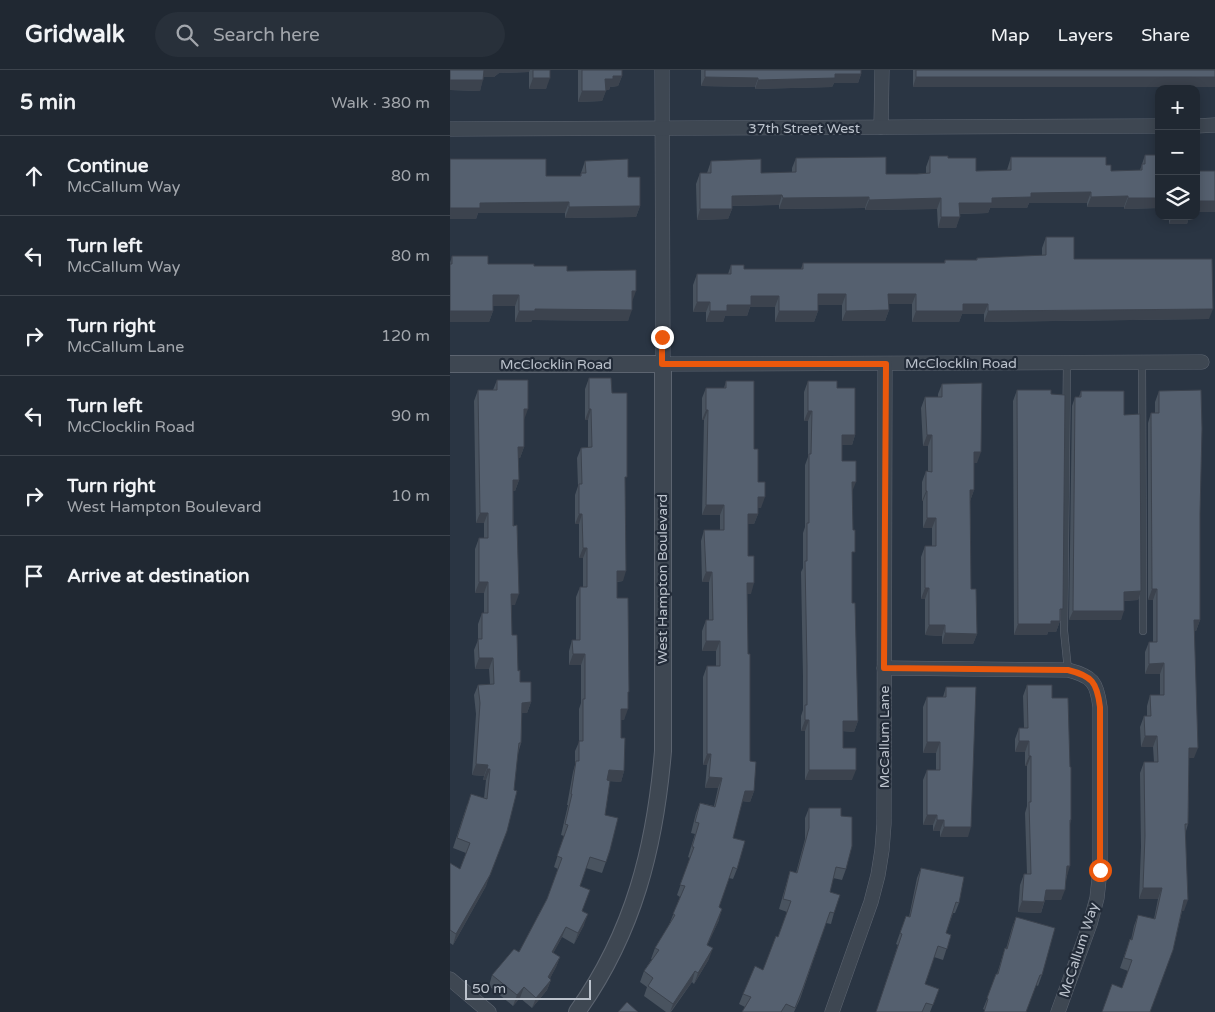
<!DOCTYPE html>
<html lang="en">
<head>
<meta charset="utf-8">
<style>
  body { margin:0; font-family:"Varela Round",sans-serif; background:#28303a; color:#f1f3f6 }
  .controls { position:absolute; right:15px; top:15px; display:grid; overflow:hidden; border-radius:10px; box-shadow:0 2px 12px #0003 }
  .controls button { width:45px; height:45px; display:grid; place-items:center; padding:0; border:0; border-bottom:1px solid #3d444d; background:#202832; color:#f1f3f6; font:25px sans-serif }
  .scale { position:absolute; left:15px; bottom:12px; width:126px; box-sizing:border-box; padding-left:5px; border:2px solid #bbc2cc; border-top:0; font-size:14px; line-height:18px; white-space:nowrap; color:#bbc2cc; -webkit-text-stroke:4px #222b38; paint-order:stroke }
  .stop { position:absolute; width:15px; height:15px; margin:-11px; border:4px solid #ea580c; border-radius:50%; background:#fff }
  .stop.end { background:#ea580c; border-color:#fff; box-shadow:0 1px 5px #0008 }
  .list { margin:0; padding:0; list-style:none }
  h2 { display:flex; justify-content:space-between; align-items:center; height:65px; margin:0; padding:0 20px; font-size:21px }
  h2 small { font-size:16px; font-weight:400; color:#a2a6ac }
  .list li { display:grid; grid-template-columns:32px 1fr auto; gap:15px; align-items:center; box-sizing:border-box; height:80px; padding:0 20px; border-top:1px solid #3d444d }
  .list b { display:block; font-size:19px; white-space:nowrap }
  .list p { margin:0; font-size:16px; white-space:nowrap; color:#a2a6ac }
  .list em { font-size:16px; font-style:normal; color:#a2a6ac }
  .icon { flex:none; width:28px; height:28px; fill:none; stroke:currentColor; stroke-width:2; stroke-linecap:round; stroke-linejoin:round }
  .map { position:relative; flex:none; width:765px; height:942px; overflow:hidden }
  header { display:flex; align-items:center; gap:30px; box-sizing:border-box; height:70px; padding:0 25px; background:#202832; border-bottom:1px solid #3d444d }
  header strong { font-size:24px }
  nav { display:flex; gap:28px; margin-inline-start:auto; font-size:18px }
  .search { width:350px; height:45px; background:#28303a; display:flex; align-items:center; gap:12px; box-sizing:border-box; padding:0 18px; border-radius:28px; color:#a2a6ac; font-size:19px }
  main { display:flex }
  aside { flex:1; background:#202832 }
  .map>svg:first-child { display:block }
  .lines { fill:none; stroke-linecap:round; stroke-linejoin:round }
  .service-casing { stroke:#5c6470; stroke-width:8 }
  .minor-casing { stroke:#5c6470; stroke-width:15 }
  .tertiary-casing { stroke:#5c6470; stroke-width:18 }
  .service { stroke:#3e4752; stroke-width:7 }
  .minor { stroke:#3e4752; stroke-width:14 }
  .tertiary { stroke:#3e4752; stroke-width:16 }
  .wall { fill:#49535f }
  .shaded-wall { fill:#3c434e }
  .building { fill:#55606f; stroke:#3c434e }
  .route { stroke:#ea580c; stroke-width:6 }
  .labels { text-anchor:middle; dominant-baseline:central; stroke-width:4.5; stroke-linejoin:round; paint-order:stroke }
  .street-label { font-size:14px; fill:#bbc2cc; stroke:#222b38 }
</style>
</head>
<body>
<header>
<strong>Gridwalk</strong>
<div class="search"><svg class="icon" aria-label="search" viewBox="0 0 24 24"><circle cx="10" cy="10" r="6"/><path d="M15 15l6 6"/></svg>Search here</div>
<nav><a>Map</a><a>Layers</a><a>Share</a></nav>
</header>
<main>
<aside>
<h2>5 min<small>Walk · 380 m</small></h2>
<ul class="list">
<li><svg class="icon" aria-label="ahead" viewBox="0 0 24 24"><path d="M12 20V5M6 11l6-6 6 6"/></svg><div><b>Continue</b><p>McCallum Way</p></div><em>80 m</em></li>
<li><svg class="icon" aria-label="left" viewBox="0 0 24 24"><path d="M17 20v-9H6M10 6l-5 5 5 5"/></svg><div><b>Turn left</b><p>McCallum Way</p></div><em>80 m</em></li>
<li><svg class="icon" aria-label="right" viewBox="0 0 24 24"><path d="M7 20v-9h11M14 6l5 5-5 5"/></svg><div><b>Turn right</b><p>McCallum Lane</p></div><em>120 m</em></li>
<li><svg class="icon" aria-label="left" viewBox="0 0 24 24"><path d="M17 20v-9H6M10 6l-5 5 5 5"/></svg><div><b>Turn left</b><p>McClocklin Road</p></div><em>90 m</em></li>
<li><svg class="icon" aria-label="right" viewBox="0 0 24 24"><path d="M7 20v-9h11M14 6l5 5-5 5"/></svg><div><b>Turn right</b><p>West Hampton Boulevard</p></div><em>10 m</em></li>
<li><svg class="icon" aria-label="arrive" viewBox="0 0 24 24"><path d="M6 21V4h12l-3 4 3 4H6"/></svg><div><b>Arrive at destination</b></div></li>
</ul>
</aside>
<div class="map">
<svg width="765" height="942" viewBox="0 0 765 942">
  <rect width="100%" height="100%" fill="#2a3543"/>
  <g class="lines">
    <defs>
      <g id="service">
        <polyline points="617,293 614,561 618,600"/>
        <polyline points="692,293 693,561"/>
      </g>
      <g id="minor">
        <polyline points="212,0 213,294 752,292"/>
        <polyline points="746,56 765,55"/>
        <polyline points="431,57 432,0"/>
        <polyline points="0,59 709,56"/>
        <path d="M434 598 618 600C642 606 647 612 650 637V800L647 828 640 854 608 942"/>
        <polyline points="0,909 39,942"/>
        <polyline points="382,942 421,832 428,805 432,780 434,754 435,294"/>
      </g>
      <path id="tertiary" d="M0 294H213V681C205 777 184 862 127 942"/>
    </defs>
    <use href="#service" class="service-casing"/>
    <use href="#minor" class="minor-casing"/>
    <use href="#tertiary" class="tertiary-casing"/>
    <use href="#service" class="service"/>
    <use href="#minor" class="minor"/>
    <use href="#tertiary" class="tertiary"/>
  </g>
  <g class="wall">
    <polygon points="0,0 100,0 96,19 79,19 79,2 49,3 44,7 33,7 30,21 0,20"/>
    <polygon points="128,0 172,0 172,6 168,16 160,17 159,20 156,20 152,31 128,32"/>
    <polygon points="251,0 411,0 411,4 408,13 384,13 382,17 305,19 305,17 251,16"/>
    <polygon points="463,0 765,0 463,17"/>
    <polygon points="695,85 709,85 709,138 674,139 674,137 637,137 637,133 579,133 577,138 540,138 538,143 510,144 506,158 488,158 487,139 415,140 415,138 329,139 329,135 282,136 282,139 278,149 247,150 246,114 250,103 257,103 261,91 311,103 342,102 342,98 346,88 436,104 467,104 476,103 476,97 480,86 498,88 526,101 557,100 561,87 656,95 661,101 690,100"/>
    <polygon points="135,91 178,107 190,136 186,147 115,148 115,143 28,143 26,149 0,149 96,106 130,106"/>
    <polygon points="719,146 742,146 741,147 739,147 737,154 719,154"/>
    <polygon points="596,167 624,189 759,249 534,252 534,244 512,244 509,252 462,252 462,234 439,234 439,240 435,251 392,251 392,235 368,235 368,241 364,252 325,252 325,237 300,237 297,246 275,246 273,252 256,252 256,242 243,242 243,215 247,204 278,204 281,195 294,199 351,199 353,193 494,193 495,190 526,190 527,188 592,186 592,178"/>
    <polygon points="2,186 38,194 84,196 117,201 182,232 178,251 82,250 81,252 65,252 65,236 43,236 43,241 39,252 0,252 0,193"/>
    <polygon points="139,308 162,323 175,412 173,511 167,512 167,528 178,626 174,650 171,650 171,668 174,701 171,712 160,711 155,745 160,780 152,803 136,798 130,816 134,855 124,874 112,867 103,883 110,887 106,897 100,908 101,910 97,920 82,938 70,928 63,936 39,916 42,905 69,882 97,829 108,799 104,797 114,766 111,765 118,735 117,735 123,702 125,695 125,681 129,672 129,639 131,633 131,595 119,595 119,581 122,570 126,570 126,527 130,517 133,517 133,488 129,488 129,454 125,454 125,425 128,416 127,388 131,378 138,377 138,350 135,350 135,319"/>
    <polygon points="47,310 74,350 74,377 70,388 68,388 69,410 65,421 63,421 65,535 61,535 62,565 70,612 81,632 77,643 72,643 71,673 69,680 36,816 3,875 0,873 0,793 10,799 16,783 3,778 17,735 34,728 36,710 33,710 34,706 22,705 26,644 24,625 28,615 40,614 39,599 25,599 24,580 28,570 28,554 32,543 34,543 34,523 25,523 25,479 29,468 34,468 34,453 26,453 24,331 28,320 43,320"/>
    <polygon points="276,311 304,379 311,438 308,438 308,444 304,454 298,454 298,486 301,524 297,524 300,691 304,721 300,732 292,731 283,768 287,799 283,809 279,808 269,837 269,850 257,875 259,889 244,914 242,912 221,942 216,942 194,926 197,917 190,912 194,901 202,889 201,889 205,878 219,855 230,827 227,825 240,788 238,787 245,764 241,763 246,743 250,733 264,736 268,718 255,718 257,695 253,695 253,607 257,596 266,596 266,581 252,581 252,561 256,550 259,550 259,512 252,512 251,471 254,460 270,460 270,445 252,445 254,350 252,350 252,328 256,318 274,318"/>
    <polygon points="358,311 387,318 405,365 402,375 392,375 392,391 402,422 402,533 408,651 404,662 393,661 393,678 402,710 355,710 355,661 351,661 351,646 353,640 353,607 351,502 353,498 353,463 355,457 355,395 358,387 358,351 354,351 354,322"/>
    <polygon points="492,314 527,393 524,393 524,420 520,431 521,519 527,564 523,574 492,574 492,566 475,565 475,529 471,529 471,487 475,476 482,476 482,458 473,458 473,431 472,431 472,412 476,401 478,402 478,376 473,376 471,338 475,327 488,327 488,324"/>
    <polygon points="567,320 610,546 610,551 606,562 598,562 597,565 564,565 563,331"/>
    <polygon points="631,321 674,345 691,521 688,530 674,531 671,550 619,550 622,336 625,327 629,327"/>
    <polygon points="709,321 750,444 750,550 746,561 744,561 744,688 739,688 738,754 736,761 734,841 732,841 723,880 672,918 678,901 670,898 680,869 681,870 684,856 688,845 704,849 708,829 689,829 691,777 690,703 694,692 704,692 703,677 691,677 690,657 694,646 697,646 697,636 700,625 710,625 710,604 695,604 695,582 699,572 703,572 703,530 698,530 698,353 701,343 705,343 705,332"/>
    <polygon points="577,615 602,628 621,750 620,754 617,806 611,830 595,830 591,843 568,842 570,815 574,804 577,804 575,743 577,736 577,696 575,696 575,682 565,682 565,669 569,658 574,658 573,626"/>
    <polygon points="496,617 518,767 490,767 490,761 483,761 483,755 473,755 473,710 477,700 486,700 486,683 473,683 473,637 477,627 493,627"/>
    <polygon points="359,738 391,746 396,799 392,810 383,808 380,822 384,843 381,854 376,853 350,929 344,942 292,942 295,937 289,934 293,924 313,900 328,867 337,842 329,839 340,801 346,803 355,769 355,748"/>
    <polygon points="471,798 509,833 505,843 503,843 496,863 501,865 493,890 484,887 475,914 489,919 480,942 426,942 448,875 446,874 452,857 459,847 467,808"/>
    <polygon points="566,847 592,905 588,916 586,915 535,940 533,939 547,904 555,878 556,879 562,858"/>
  </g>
  <g class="shaded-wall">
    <polygon points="32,0 80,0 79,2 49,3 44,7 30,7"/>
    <polygon points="385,4 411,4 408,13 384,13 382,17 305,19 308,10"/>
    <polygon points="163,6 172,6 168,16 160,17 159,20 152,20 155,9"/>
    <polygon points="255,7 308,8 305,17 251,16"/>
    <polygon points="466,7 765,7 765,17 463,17"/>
    <polygon points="83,8 100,8 96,19 79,19"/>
    <polygon points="0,10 33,10 30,21 0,20"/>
    <polygon points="132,21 156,21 152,31 128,32"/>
    <polygon points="641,122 637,133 579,133 577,138 540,138 538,143 505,144 509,133 542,128 581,123"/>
    <polygon points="332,125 329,135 278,136 282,126"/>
    <polygon points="678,126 674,137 637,137 641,127"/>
    <polygon points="419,127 415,138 329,139 333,128"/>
    <polygon points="491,128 487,139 415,140 419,130"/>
    <polygon points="678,128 709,128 709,138 674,139"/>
    <rect x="746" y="131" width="19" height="11"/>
    <polygon points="119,132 115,143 28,143 26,149 0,149 0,138 30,133"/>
    <polygon points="190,136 186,147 115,148 119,137"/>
    <polygon points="250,139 282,139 278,149 247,150"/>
    <polygon points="722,146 742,146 741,147 739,147 737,154 719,154"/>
    <polygon points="491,147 510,147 506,158 488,158"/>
    <polygon points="182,221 186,221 182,232 178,232"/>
    <polygon points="368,224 396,224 392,235 364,235"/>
    <polygon points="438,224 466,224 462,234 435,234"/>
    <polygon points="43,225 69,225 65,236 39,236"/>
    <polygon points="301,226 329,226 325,237 300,237 297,246 275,246 273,252 256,252 260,241"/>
    <polygon points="247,232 260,232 256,242 243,242"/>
    <polygon points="513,234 538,234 534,244 512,244 509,252 462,252 466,241"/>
    <polygon points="85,239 182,240 178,251 82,250 81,252 65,252 69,241"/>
    <polygon points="763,239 759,249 534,252 538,241"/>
    <polygon points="439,240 435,251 392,251 396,241"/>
    <polygon points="0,241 43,241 39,252 0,252"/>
    <polygon points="329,241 368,241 364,252 325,252"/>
    <polygon points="74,339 78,339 74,350"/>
    <polygon points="139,339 141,339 138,350 135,350"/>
    <polygon points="256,340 258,340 254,350 252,350"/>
    <polygon points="358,341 362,341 358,351 354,351"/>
    <polygon points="392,365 405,365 402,375 388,375"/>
    <polygon points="477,365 482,365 478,376 473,376"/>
    <polygon points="68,377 74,377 70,388 64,388"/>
    <polygon points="524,382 531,382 527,393 520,393"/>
    <polygon points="63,410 69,410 65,421 60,421"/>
    <polygon points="402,412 406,412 402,422"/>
    <polygon points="520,420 524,420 520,431"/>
    <polygon points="476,421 477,421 473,431 472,431"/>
    <polygon points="308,427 315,427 311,438 304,438"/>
    <polygon points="256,435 274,435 270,445 252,445"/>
    <polygon points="30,443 38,443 34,453 26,453"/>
    <polygon points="129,444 132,444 129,454 125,454"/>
    <polygon points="298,444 308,444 304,454 294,454"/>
    <polygon points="477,448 486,448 482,458 473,458"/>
    <polygon points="133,478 137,478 133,488 129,488"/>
    <polygon points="167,501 176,501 173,511 163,512"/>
    <polygon points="256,502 262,502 259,512 252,512"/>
    <polygon points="29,512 38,512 34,523 25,523"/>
    <polygon points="297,513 304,513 301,524 293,524"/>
    <polygon points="475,518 479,518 475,529 471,529"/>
    <polygon points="702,519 707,519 703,530 698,530"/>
    <polygon points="691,521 688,530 671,531 674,522"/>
    <polygon points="61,524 69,524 65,535 57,535"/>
    <polygon points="623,541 674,541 671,550 619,550"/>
    <polygon points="744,550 750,550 746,561 740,561"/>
    <polygon points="601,551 610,551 606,562 598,562 597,565 564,565 568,554"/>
    <polygon points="479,555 495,555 492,566 475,565"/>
    <polygon points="495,563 527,564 523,574 492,574"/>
    <polygon points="256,571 270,571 266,581 252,581"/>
    <polygon points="123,584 135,584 131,595 119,595"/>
    <polygon points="29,588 43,588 39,599 25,599"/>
    <polygon points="714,593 710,604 695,604 699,594"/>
    <polygon points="81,632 77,643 68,643 72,633"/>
    <polygon points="171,639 178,639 174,650 167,650"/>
    <polygon points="355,650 359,650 355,661 351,661"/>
    <polygon points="393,651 408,651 404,662 389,661"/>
    <polygon points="695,666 707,666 703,677 691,677"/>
    <polygon points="569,671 579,671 575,682 565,682"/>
    <polygon points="477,672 490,672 486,683 473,683"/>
    <polygon points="739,678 748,678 744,688 735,688"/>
    <polygon points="257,684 261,684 257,695 253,695"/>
    <polygon points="579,686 581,686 577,696 575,696"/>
    <polygon points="26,694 38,695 34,706 22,705"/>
    <polygon points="37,699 40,699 36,710 33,710"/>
    <polygon points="159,700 174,701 171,712 155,711"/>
    <polygon points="359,700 406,700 402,710 355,710"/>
    <polygon points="259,707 272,708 268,718 255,718"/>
    <polygon points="295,721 304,721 300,732 291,731"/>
    <polygon points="477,745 487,745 483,755 473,755"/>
    <polygon points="487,750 494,750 490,761 483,761"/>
    <polygon points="494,757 521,757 518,767 490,767"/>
    <polygon points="57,761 36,816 3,875 6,864"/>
    <polygon points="617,796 620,796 617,806 613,806"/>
    <polygon points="693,818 712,818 708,829 689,829"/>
    <polygon points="596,820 615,820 611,830 592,830"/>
    <polygon points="734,830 738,830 734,841 731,841"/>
    <polygon points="572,831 594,832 591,843 568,842"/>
    <polygon points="272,839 269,850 253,885 257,875"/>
    <polygon points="138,844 134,855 124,874 128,863"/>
    <polygon points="116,857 112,867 98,893 102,882"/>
    <polygon points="263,878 259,889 244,914 248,903"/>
    <polygon points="110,887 106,897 96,916 101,910 97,920 82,938 86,928"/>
    <polygon points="245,901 242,912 220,942 223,934"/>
    <polygon points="74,917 70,928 63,936 67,925"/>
  </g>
  <g class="building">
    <polygon points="0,0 34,0 33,10 0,10"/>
    <rect x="83" y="0" width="17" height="8"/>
    <polygon points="132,0 172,0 172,6 163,6 163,9 155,9 156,21 132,21"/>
    <polygon points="255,0 411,0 411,4 385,4 385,8 308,10 308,8 255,7"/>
    <rect x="466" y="0" width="299" height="7"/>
    <polygon points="695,85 709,85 709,128 678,128 678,126 641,127 641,122 581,123 581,127 542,128 542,133 509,133 510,147 491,147 491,128 419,130 419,127 333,128 332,125 282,126 282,139 250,139 250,103 261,103 261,91 311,89 311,103 346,102 346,88 436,87 436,104 467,104 480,103 480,86 498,86 498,88 526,88 526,101 561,100 561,87 656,87 656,95 661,95 661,101 692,100 692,94 695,94"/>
    <polygon points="0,89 96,89 96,106 131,106 131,103 136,103 135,91 178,89 178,107 190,107 190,136 119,137 119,132 30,133 30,138 0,138"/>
    <rect x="746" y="101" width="19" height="30"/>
    <polygon points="596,167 624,167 624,189 762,189 763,239 538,241 538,234 513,234 513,241 466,241 466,224 438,224 439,240 396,241 396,224 368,224 368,241 329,241 329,226 301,226 301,235 277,235 277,241 260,241 260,232 247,232 247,204 281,204 281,195 294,195 294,199 353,199 353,193 495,193 495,190 527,190 527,188 596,185"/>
    <polygon points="2,186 38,186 38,194 84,194 84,196 117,196 117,201 186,200 186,221 182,221 182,240 85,239 85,241 69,241 69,225 43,225 43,241 0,241 0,194 2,194"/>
    <polygon points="139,308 161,308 162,323 177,323 177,407 175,407 176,501 167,501 167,528 178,528 179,622 178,622 178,639 171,639 171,668 175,668 174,701 159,700 157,710 160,711 155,745 168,748 160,780 156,792 140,787 130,816 140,820 132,841 138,844 128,863 116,857 102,882 110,887 98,907 101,910 86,928 74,917 67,925 42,905 64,879 69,882 97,829 112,788 107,786 118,755 115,754 122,724 121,724 126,691 129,691 129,671 133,671 133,629 135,629 135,584 123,584 122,570 130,570 130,517 137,517 137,478 133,478 132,444 129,444 129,414 132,414 131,378 142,377 141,339 139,339"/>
    <polygon points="47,310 78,310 78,339 74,339 74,377 68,377 69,410 63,410 63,456 67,455 69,524 61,524 62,565 67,565 68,601 70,600 70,612 81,612 81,632 72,633 71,673 69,673 64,720 67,721 57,761 40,805 6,864 0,860 0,793 10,799 20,773 7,768 21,724 37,729 40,699 37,699 38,695 26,694 30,633 28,615 44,614 43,588 29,588 28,569 32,569 32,543 38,543 38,512 29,512 29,468 38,468 38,443 30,443 28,320 47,320"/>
    <polygon points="276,311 304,311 304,379 308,379 308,412 315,412 315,427 308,427 308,444 298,444 298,486 304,486 304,513 297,513 298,584 300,584 300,691 306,692 304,721 295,721 283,768 295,771 287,799 283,797 269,837 272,839 257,875 263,878 248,903 245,901 223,934 198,916 203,908 194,901 209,880 205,878 225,845 223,844 235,816 230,815 244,777 242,777 249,753 245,752 250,733 265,737 272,708 259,707 261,684 257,684 257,596 270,596 270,571 256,571 256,550 263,550 262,502 256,502 254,460 274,460 274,435 256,435 258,340 256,340 256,318 276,318"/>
    <polygon points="358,311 387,311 387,318 405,318 405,365 392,365 392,391 406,391 406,412 402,412 403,460 405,460 405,482 402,482 402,533 405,533 408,651 393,651 393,678 406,678 406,700 359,700 359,650 355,650 355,635 357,635 357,596 355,491 357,491 357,453 359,453 359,384 361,384 362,341 358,341"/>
    <polygon points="532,313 531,382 524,382 524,420 520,420 521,519 526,519 527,564 495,563 495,555 479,555 479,518 475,518 475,476 486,476 486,448 477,448 477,421 476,421 476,401 482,402 482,365 477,365 475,327 492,327 492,314"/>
    <polygon points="567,320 601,320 601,324 615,325 613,539 610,539 610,551 601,551 601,554 568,554"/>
    <polygon points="751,320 752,359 750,444 750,550 744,550 748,678 739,678 738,754 735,754 738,830 734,830 723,880 700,942 652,942 662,914 672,918 682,890 674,888 680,869 682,870 688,845 705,849 712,818 693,818 695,766 694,692 708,692 707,666 695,666 694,646 701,646 700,625 714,625 714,593 699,594 699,572 707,572 707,519 702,519 701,343 709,343 709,321"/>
    <polygon points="631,321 674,321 674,345 690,344 691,521 674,522 674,541 623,541 625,327 631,327"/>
    <polygon points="577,615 602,615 602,628 618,628 620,697 621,697 621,750 620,750 620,796 617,796 615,820 596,820 594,832 572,831 574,804 581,804 579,732 581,732 581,686 579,686 579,671 569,671 569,658 578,658"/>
    <polygon points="496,617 526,617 521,757 494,757 494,750 487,750 487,745 477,745 477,700 490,700 490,672 477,672 477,627 496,627"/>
    <polygon points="359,738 391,738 391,746 402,747 402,776 396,799 386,797 380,822 390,825 384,843 380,842 353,918 345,938 336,934 331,942 292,942 301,927 293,924 305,896 313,900 326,866 328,867 341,831 333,829 340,801 347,803 359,758"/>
    <polygon points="471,798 514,807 509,833 506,832 496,863 501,865 497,879 488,876 475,914 489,919 483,935 476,933 472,942 426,942 452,864 450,863 456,846 460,847"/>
    <polygon points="566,847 605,858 592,905 590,905 576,942 534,942 538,929 537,928 546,904 548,904 555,878 557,879"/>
    <polygon points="177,932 188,942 168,942"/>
  </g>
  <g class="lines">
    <path class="route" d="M212 267V294H436L434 598 618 600C642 606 647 612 650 637V800"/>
  </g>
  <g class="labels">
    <g class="street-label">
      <text x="354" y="58">37th Street West</text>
      <text x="511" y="293">McClocklin Road</text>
      <text x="106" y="294">McClocklin Road</text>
      <text transform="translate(212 509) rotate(-90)">West Hampton Boulevard</text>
      <text transform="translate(434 667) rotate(-90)">McCallum Lane</text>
      <text transform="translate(629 880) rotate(-72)">McCallum Way</text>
    </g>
  </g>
</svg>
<div class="controls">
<button>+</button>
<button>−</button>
<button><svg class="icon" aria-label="layers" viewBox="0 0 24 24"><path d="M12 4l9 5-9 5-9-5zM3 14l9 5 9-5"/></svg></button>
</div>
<div class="scale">50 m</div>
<div class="stop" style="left:650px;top:800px"></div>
<div class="stop end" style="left:212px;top:267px"></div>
</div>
</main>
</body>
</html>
